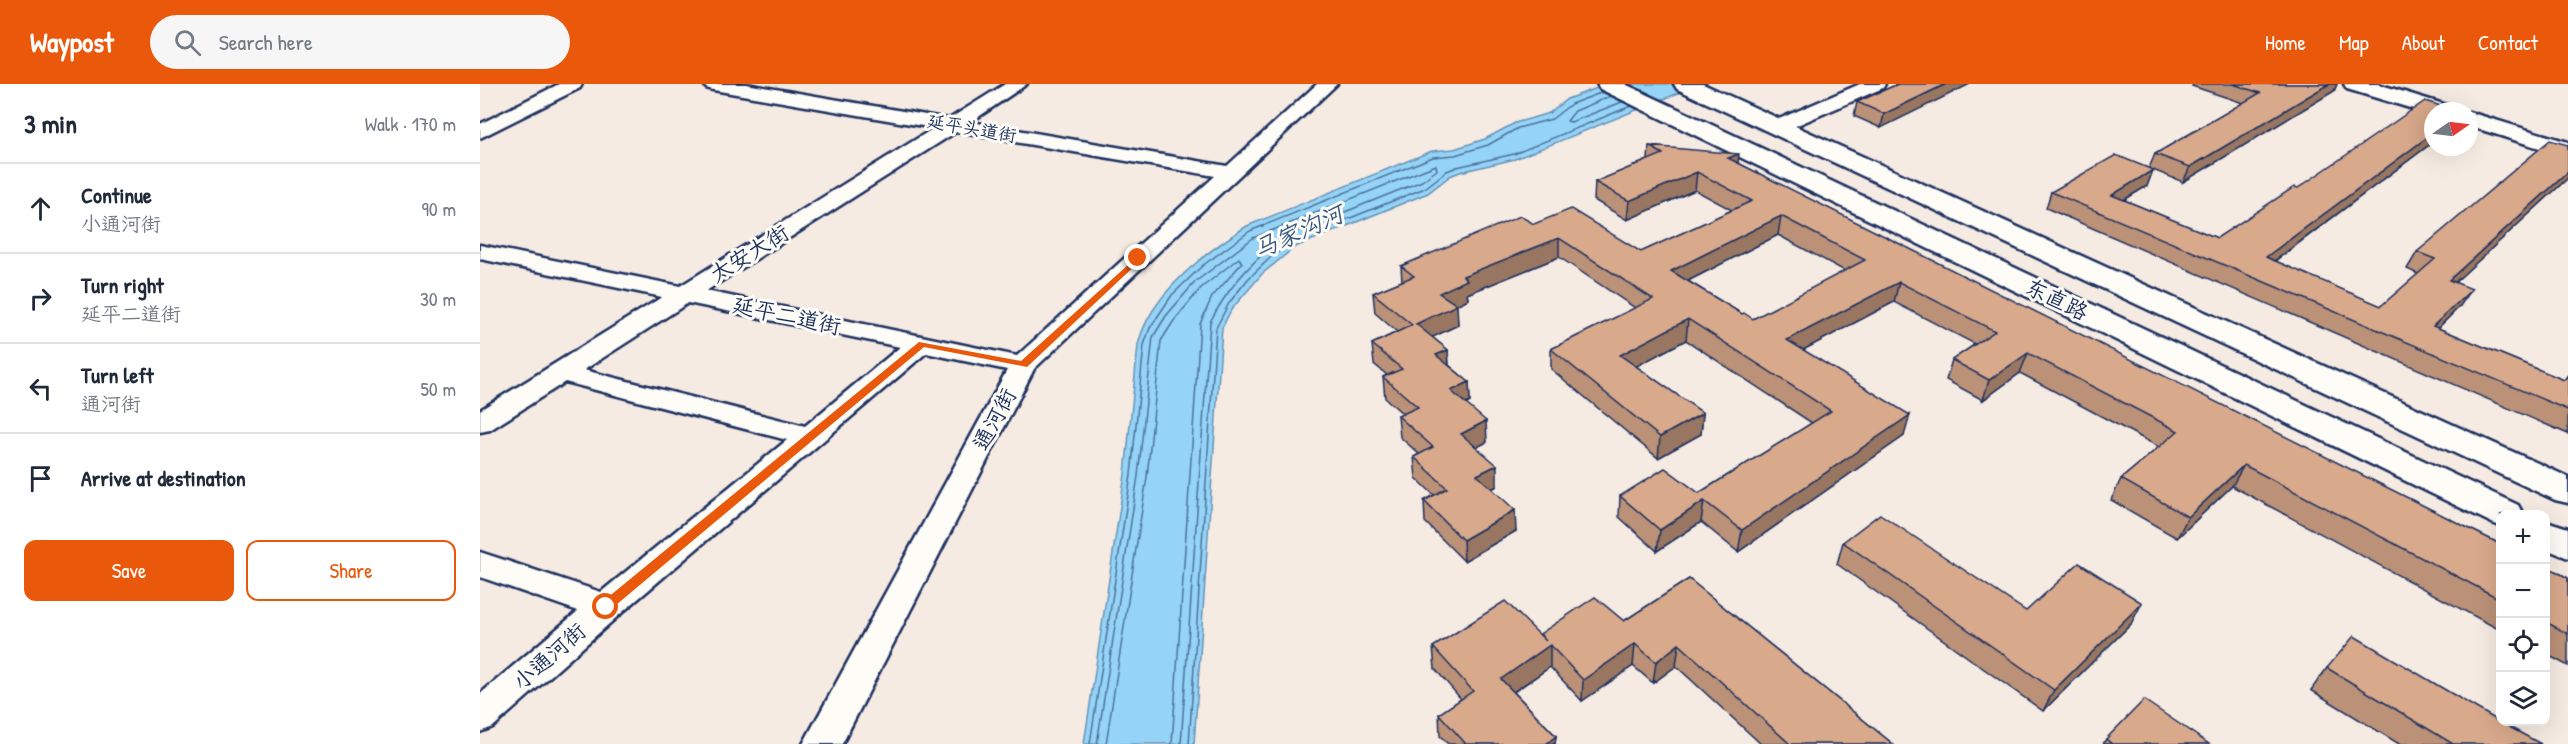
<!DOCTYPE html>
<html lang="en">
<head>
<meta charset="utf-8">
<style>
  body { margin:0; font-family:"Patrick Hand","LXGW WenKai TC",sans-serif; background:#f6f6f7; color:#1f2937 }
  .controls { position:absolute; right:18px; bottom:18px; display:grid; overflow:hidden; border-radius:12px; box-shadow:0 6px 24px #0002 }
  .controls button { width:54px; height:54px; display:grid; place-items:center; padding:0; border:0; border-bottom:2px solid #e0e1e3; background:#fff; color:#1f2937; font:30px sans-serif }
  .compass { position:absolute; left:1944px; top:18px; width:54px; height:54px; border-radius:50%; background:#fff; box-shadow:0 6px 24px #0002; rotate:76deg }
  .stop { position:absolute; width:18px; height:18px; margin:-14px; border:4px solid #ea580c; border-radius:50%; background:#fff }
  .stop.end { background:#ea580c; border-color:#fff; box-shadow:0 2px 6px #0008 }
  .list { margin:0; padding:0; list-style:none }
  h2 { display:flex; justify-content:space-between; align-items:center; height:78px; margin:0; padding:0 24px; font-size:26px }
  h2 small { font-size:20px; font-weight:400; color:#747a83 }
  .list li { display:grid; grid-template-columns:39px 1fr auto; gap:18px; align-items:center; box-sizing:border-box; height:90px; padding:0 24px; border-top:2px solid #e0e1e3 }
  .list b { display:block; font-size:22px; white-space:nowrap }
  .list p { margin:0; font-size:20px; white-space:nowrap; color:#747a83 }
  .list em { font-size:20px; font-style:normal; color:#747a83 }
  .actions { display:flex; gap:12px; padding:18px 24px }
  .actions a { flex:1; padding:14px 0; border:2px solid #ea580c; border-radius:12px; text-align:center; font-size:21px; color:#ea580c }
  .actions .main { background:#ea580c; color:#fff }
  .icon { flex:none; width:33px; height:33px; fill:none; stroke:currentColor; stroke-width:2; stroke-linecap:round; stroke-linejoin:round }
  .map { position:relative; flex:none; width:2088px; height:660px; overflow:hidden }
  header { display:flex; align-items:center; gap:36px; box-sizing:border-box; height:84px; padding:0 30px; background:#ea580c; color:#fff }
  header strong { font-size:28px }
  nav { display:flex; gap:33px; margin-inline-start:auto; font-size:21px }
  .search { width:420px; height:54px; background:#f6f6f7; display:flex; align-items:center; gap:15px; box-sizing:border-box; padding:0 21px; border-radius:33px; color:#747a83; font-size:22px }
  main { display:flex }
  aside { flex:1; background:#fff }
  .map>svg:first-child { display:block }
  .water { fill:#95d4f6; stroke:#6492b9; stroke-width:1.5 }
  .lines { fill:none; stroke-linecap:round; stroke-linejoin:round }
  .shore { stroke:#4c719b; stroke-width:1.5 }
  .minor-casing { stroke:#1b2f5e; stroke-width:5 }
  .major-casing { stroke:#1b2f5e; stroke-width:5 }
  .highway-casing { stroke:#1b2f5e; stroke-width:5 }
  .minor { fill:#fdfcf7; fill-rule:evenodd }
  .major { fill:#fdfcf7; fill-rule:evenodd }
  .highway { fill:#fdfcf7; fill-rule:evenodd }
  .wall { fill:#bb9178; stroke:#1b2f5e; stroke-width:1.5; fill-rule:evenodd }
  .shaded-wall { fill:#987662; stroke:#1b2f5e; stroke-width:1.5 }
  .building { fill:#d9a98c; stroke:#1b2f5e; stroke-width:1.5; fill-rule:evenodd }
  .route { fill:#ea580c }
  .labels { text-anchor:middle; dominant-baseline:central; stroke-width:6; stroke-linejoin:round; paint-order:stroke }
  .far-street-label { font-size:18px; fill:#1b2f5e; stroke:#fdfcf7 }
  .street-label { font-size:22px; fill:#1b2f5e; stroke:#fdfcf7 }
  .water-label { font-size:24px; font-style:italic; fill:#3a5884; stroke:#fdfcf7 }
</style>
</head>
<body>
<header>
<strong>Waypost</strong>
<div class="search"><svg class="icon" aria-label="search" viewBox="0 0 24 24"><circle cx="10" cy="10" r="6"/><path d="M15 15l6 6"/></svg>Search here</div>
<nav><a>Home</a><a>Map</a><a>About</a><a>Contact</a></nav>
</header>
<main>
<aside>
<h2>3 min<small>Walk · 170 m</small></h2>
<ul class="list">
<li><svg class="icon" aria-label="ahead" viewBox="0 0 24 24"><path d="M12 20V5M6 11l6-6 6 6"/></svg><div><b>Continue</b><p>小通河街</p></div><em>90 m</em></li>
<li><svg class="icon" aria-label="right" viewBox="0 0 24 24"><path d="M7 20v-9h11M14 6l5 5-5 5"/></svg><div><b>Turn right</b><p>延平二道街</p></div><em>30 m</em></li>
<li><svg class="icon" aria-label="left" viewBox="0 0 24 24"><path d="M17 20v-9H6M10 6l-5 5 5 5"/></svg><div><b>Turn left</b><p>通河街</p></div><em>50 m</em></li>
<li><svg class="icon" aria-label="arrive" viewBox="0 0 24 24"><path d="M6 21V4h12l-3 4 3 4H6"/></svg><div><b>Arrive at destination</b></div></li>
</ul>
<div class="actions"><a class="main">Save</a><a>Share</a></div>
</aside>
<div class="map">
<svg width="2088" height="660" viewBox="0 0 2088 660">
  <rect width="100%" height="100%" fill="#f6ebe2"/>
  <filter id="ink" filterUnits="userSpaceOnUse"><feTurbulence type="fractalNoise" baseFrequency=".0167" numOctaves="2"/><feDisplacementMap in="SourceGraphic" scale="12" xChannelSelector="R" yChannelSelector="G"/><feConvolveMatrix kernelMatrix="1 2 1 2 8 2 1 2 1" color-interpolation-filters="sRGB"/></filter>
  <g filter="url(#ink)">
    <path class="water" d="M1128 0H1221L1035 75 980 88 970 92 948 109 815 163 782 190 751 226 742 244 714 660H604L645 390 658 261C669 211 726 168 767 142L952 67 974 65 1005 55 1035 39 1069 29 1087 15Z"/>
    <g class="lines">
      <g class="shore">
        <polyline points="1131,12 1095,27 1087,37 1091,38 1142,18"/>
        <polyline points="610,660 651,391 664,261 670,244 692,211 722,182 770,147 953,73 975,71 1008,61 1038,44 1072,35 1091,20 1123,8"/>
        <path d="M617 660 658 392 673 253 686 232 715 198 773 154 956 81 957 86 942 97 810 150C775 172 749 202 730 238L701 660"/>
        <polyline points="626,660 667,393 681,257 693,238 721,204 759,174 762,179 732,213 720,240 692,660"/>
        <polyline points="709,660 736,244 749,219 768,195 790,174 813,157 945,104 967,87 977,83 1034,70 1151,22"/>
      </g>
      <defs>
        <g id="minor">
          <polygon points="79,0 102,0 100,4 0,54 0,40"/>
          <path d="M224 0H266L469 35 525 0H547L491 38 747 82 837 0H857L554 285 362 660H323L527 286 446 269 138 532 13 643 0 648V610L98 527 0 493V468L121 508 307 356 85 298 10 346 0 348V326L182 213 0 175V161L200 202 454 44 233 6 226 4ZM476 48 735 92 537 272 226 207ZM208 219 420 263 325 342 104 286Z"/>
          <polygon points="1380,0 1405,0 1403,4 1306,46 1292,46 1289,42 1292,38"/>
        </g>
        <g id="major">
          <polygon points="1864,0 1898,0 1970,22 1973,27 1953,27 1953,31 1867,5"/>
          <polygon points="1989,28 2088,58 2088,73 1989,42"/>
        </g>
        <g id="highway">
          <polygon points="1117,0 1145,0 2038,421 2043,430 2020,430 2020,442 2012,439 1120,5"/>
          <polygon points="1194,0 1223,0 2088,393 2088,419 2075,416 1197,5"/>
          <polygon points="2066,437 2088,444 2088,474 2066,465"/>
        </g>
      </defs>
      <use href="#minor" class="minor-casing"/>
      <use href="#major" class="major-casing"/>
      <use href="#highway" class="highway-casing"/>
      <use href="#minor" class="minor"/>
      <use href="#major" class="major"/>
      <use href="#highway" class="highway"/>
    </g>
    <g class="wall">
      <polygon points="1418,0 1401,44 1374,32 1377,18"/>
      <polygon points="1713,0 1857,0 1854,7 1703,98 1673,86 1667,102 1644,116 1737,154 1818,104 1953,58 1795,177 1901,222 1938,190 1927,185 1937,168 2088,61 2088,94 1975,198 1980,222 1958,244 2084,296 2088,291 2088,350 1566,124 1571,108 1669,84 1675,70 1763,19 1712,2"/>
      <path d="M1169 62 1258 79 2020 460V546L1752 402 1697 454 1631 416 1641 395 1679 363 1540 289 1503 316 1466 296 1472 276 1495 260 1414 218 1323 266 1424 352 1258 468 1221 438 1177 467 1139 433 1140 412 1219 409 1332 339 1206 256 1156 282 1223 329 1221 350 1178 374 1071 285V265L1155 224 1079 173 987 210 988 215 976 221 978 241 952 253 968 266 969 281 989 298 990 318 986 320 1007 358 996 363 1017 402 1012 405 1036 447 984 477 945 438 944 417 954 411 936 394 934 373 939 370 920 353 918 332 923 330 905 314 903 293 907 291 894 280 892 260 917 248 895 229 893 209 922 197 921 182 1054 140 1161 168 1252 126 1215 106 1147 136 1114 116 1115 98 1168 76ZM1298 151 1365 187 1273 235 1262 230 1208 197Z"/>
      <polygon points="1363,458 1546,527 1651,540 1563,627 1357,480"/>
      <polygon points="2066,482 2088,494 2088,582 2066,570"/>
      <polygon points="1209,495 1413,660 1281,660 1196,582 1173,599 1153,582 1102,617 1070,583 1034,608 1076,652 1075,660 968,660 960,652 959,630 981,615 955,585 953,563 1060,551 1144,537"/>
      <polygon points="1847,584 2061,660 1919,660 1831,606"/>
      <polygon points="1626,655 1729,660 1623,660"/>
    </g>
    <g class="shaded-wall">
      <polygon points="1466,0 1490,0 1401,44 1404,30"/>
      <polygon points="1849,0 1857,0 1854,7 1703,98 1710,83"/>
      <polygon points="1953,49 1953,58 1777,190 1786,173"/>
      <polygon points="1259,70 1257,88 1248,74"/>
      <polygon points="1673,86 1667,102 1625,127 1632,111"/>
      <polygon points="1217,88 1215,106 1147,136 1149,117"/>
      <polygon points="2088,88 2088,94 1958,214 1969,196"/>
      <polygon points="1301,132 1298,151 1190,206 1191,187"/>
      <polygon points="1079,154 1079,173 987,210 988,215 966,226 977,221 978,241 938,260 936,240 959,209 983,192"/>
      <polygon points="1419,198 1414,218 1304,276 1307,256"/>
      <polygon points="1992,205 1980,222 1942,260 1953,242"/>
      <polygon points="1208,235 1206,256 1138,292 1140,271"/>
      <polygon points="968,266 969,286 956,271"/>
      <polygon points="1548,269 1540,289 1503,316 1509,296"/>
      <polygon points="989,298 990,318 972,328 971,307"/>
      <polygon points="1223,329 1221,350 1178,374 1180,353"/>
      <polygon points="1430,331 1424,352 1258,468 1262,446"/>
      <polygon points="1006,337 1007,358 982,371 981,350"/>
      <polygon points="1017,381 1017,402 998,412 997,391"/>
      <polygon points="1764,381 1752,402 1697,454 1708,433"/>
      <polygon points="1224,417 1221,438 1177,467 1180,446"/>
      <polygon points="1035,426 1036,447 984,477 983,456"/>
      <polygon points="1662,519 1651,540 1563,627 1574,606"/>
      <polygon points="1155,560 1153,582 1102,617 1103,596"/>
      <polygon points="1199,560 1196,582 1173,599 1176,578"/>
      <polygon points="1070,561 1070,583 1021,616 1021,595"/>
      <polygon points="1076,652 1075,660 1066,660"/>
    </g>
    <g class="building">
      <polygon points="1418,0 1466,0 1404,30 1377,18"/>
      <polygon points="1753,0 1849,0 1710,83 1675,70 1780,9"/>
      <polygon points="1945,17 1977,27 1953,27 1953,49 1786,173 1901,222 1955,175 1937,168 2070,56 2088,61 2088,88 1969,196 1992,205 1953,242 2084,296 2088,291 2088,326 1571,108 1636,71 1673,86 1632,111 1737,154 1814,103 1818,104"/>
      <path d="M1169 62 1259 70 1248 74 2020 460V515L1764 381 1708 433 1641 395 1698 347 1548 269 1509 296 1472 276 1515 247 1419 198 1307 256 1430 331 1262 446 1224 417 1180 446 1140 412 1185 384 1219 409 1351 327 1208 235 1140 271 1223 329 1180 353 1071 265 1173 215 1079 154 983 192 987 196 959 209 977 221 936 240 968 266 956 271 989 298 971 307 1006 337 981 350 1017 381 997 391 1035 426 983 456 944 417 967 404 934 373 953 363 918 332 938 323 903 293 922 285 892 260 932 241 893 209 934 192 921 182 1040 132 1054 140 1091 125 1161 168 1272 117 1217 88 1149 117 1115 98 1183 70ZM1301 132 1385 176 1273 235 1264 229 1262 230 1191 187Z"/>
      <polygon points="1400,430 1546,527 1599,479 1662,519 1574,606 1363,458"/>
      <polygon points="2066,482 2088,494 2088,550 2066,538"/>
      <polygon points="1209,495 1413,660 1310,660 1199,560 1176,578 1155,560 1103,596 1070,561 1021,595 1076,652 1066,660 986,660 959,630 993,607 953,563 1025,517 1066,557 1060,550 1115,513 1144,537"/>
      <polygon points="1874,552 2020,638 2061,660 1973,660 1847,584"/>
      <polygon points="1664,616 1729,660 1632,660 1626,655"/>
    </g>
  </g>
  <polygon class="route" points="658,172 661,173 661,176 547,283 444,263 130,526 121,526 121,519 439,258 541,277"/>
  <g class="labels">
    <g class="far-street-label">
      <text transform="translate(492 44) rotate(10)">延平头道街</text>
    </g>
    <g class="street-label">
      <text transform="translate(269 169) rotate(-32)">太安大街</text>
      <text transform="translate(1577 215) rotate(26)">东直路</text>
      <text transform="translate(307 231) rotate(12)">延平二道街</text>
      <text transform="translate(514 335) rotate(-62)">通河街</text>
      <text transform="translate(69 572) rotate(-41)">小通河街</text>
    </g>
    <g class="water-label">
      <text transform="translate(818 147) rotate(-24)">马家沟河</text>
    </g>
  </g>
</svg>
<div class="controls">
<button>+</button>
<button>−</button>
<button><svg class="icon" aria-label="locate" viewBox="0 0 24 24"><circle cx="12" cy="12" r="6"/><path d="M12 2v4M12 18v4M2 12h4M18 12h4"/></svg></button>
<button><svg class="icon" aria-label="layers" viewBox="0 0 24 24"><path d="M12 4l9 5-9 5-9-5zM3 14l9 5 9-5"/></svg></button>
</div>
<svg class="compass" viewBox="-18 -18 36 36"><path d="M0-13l5 13h-10z" fill="#e53935"/><path d="M0 13l5-13h-10z" fill="#747a83"/></svg>
<div class="stop" style="left:126px;top:523px"></div>
<div class="stop end" style="left:658px;top:174px"></div>
</div>
</main>
</body>
</html>
